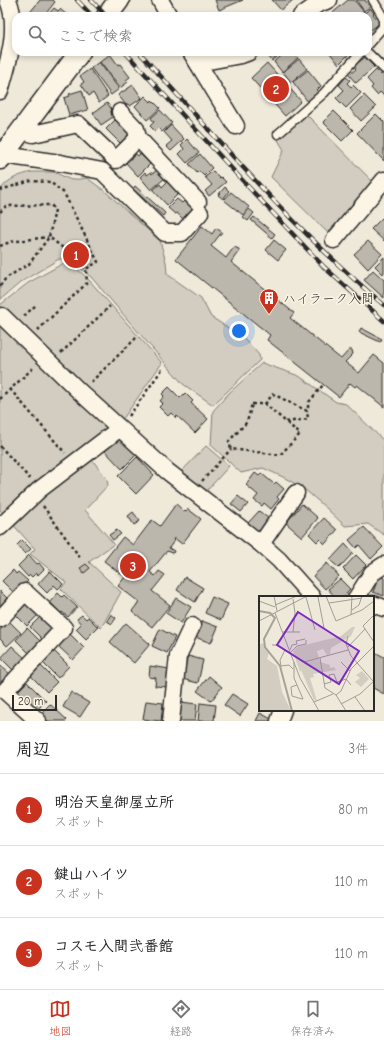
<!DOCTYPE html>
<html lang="ja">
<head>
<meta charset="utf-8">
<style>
  body { margin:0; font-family:"Comic Neue","Klee One",sans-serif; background:#f2f2f2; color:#202124 }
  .scale { position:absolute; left:12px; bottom:10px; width:45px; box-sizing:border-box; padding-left:4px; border:2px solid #2b2b2b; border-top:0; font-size:11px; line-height:14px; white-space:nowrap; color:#2b2b2b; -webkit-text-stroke:3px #fcf5e5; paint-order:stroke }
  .you { position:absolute; left:239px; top:331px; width:14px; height:14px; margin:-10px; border:3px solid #fff; border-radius:50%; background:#1a73e8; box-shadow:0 0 0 6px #1a73e833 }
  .badge { display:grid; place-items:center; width:26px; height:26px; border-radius:50%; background:#c8321e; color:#fff; font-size:13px; font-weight:700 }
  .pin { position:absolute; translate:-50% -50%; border:2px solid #fff; box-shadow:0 1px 4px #0006 }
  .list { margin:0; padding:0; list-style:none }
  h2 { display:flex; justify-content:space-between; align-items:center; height:52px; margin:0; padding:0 16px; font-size:17px }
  h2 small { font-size:13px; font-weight:400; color:#757577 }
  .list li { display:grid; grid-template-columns:26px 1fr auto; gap:12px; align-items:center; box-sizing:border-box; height:72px; padding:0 16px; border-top:1px solid #e0e0e0 }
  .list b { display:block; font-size:15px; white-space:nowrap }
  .list p { margin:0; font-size:13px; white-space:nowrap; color:#757577 }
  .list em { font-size:13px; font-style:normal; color:#757577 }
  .icon { flex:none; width:22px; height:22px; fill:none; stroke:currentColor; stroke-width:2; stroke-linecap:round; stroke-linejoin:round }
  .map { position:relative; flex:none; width:384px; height:721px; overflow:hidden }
  .search { position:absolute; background:#fff; box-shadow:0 2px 6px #0003; left:12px; right:12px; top:12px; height:44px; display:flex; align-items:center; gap:10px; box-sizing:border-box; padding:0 14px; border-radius:12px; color:#757577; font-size:15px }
  .sheet { height:268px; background:#fff }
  nav { display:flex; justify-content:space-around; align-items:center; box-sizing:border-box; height:56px; border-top:1px solid #e0e0e0; background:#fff; font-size:11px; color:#757577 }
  nav a { display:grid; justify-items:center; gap:2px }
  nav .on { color:#c8321e }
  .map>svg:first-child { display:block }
  .green { fill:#d2cdc0; stroke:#7e7c76 }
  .building { fill:#bcb7ac; stroke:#2b2b2b }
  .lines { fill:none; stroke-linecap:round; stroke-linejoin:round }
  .service-casing { stroke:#2b2b2b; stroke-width:11 }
  .minor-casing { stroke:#2b2b2b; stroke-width:19 }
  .tertiary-casing { stroke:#2b2b2b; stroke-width:23 }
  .path { stroke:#2b2b2b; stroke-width:2.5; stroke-dasharray:3 3; stroke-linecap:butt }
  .service { stroke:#fcf5e5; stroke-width:8 }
  .minor { stroke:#fcf5e5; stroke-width:16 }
  .tertiary { stroke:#fcf5e5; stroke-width:20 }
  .rail-casing { stroke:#2b2b2b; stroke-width:4.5 }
  .rail { stroke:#fcf5e5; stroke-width:3; stroke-dasharray:9; stroke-linecap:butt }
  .labels { text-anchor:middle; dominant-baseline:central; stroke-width:3; stroke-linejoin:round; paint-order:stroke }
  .poi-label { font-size:13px; fill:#2b2b2b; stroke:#fcf5e5; text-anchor:start }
  .inset-river { fill:none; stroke:#a6a399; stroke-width:2 }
  .inset-road { fill:none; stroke:#a19d94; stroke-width:1 }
  .view { fill:#7b2cbf; fill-opacity:0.15; stroke:#7b2cbf; stroke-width:2 }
  .inset-edge { fill:none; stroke:#2b2b2b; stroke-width:2 }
</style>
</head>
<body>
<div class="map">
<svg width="384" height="721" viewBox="0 0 384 721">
  <rect width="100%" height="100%" fill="#efe9da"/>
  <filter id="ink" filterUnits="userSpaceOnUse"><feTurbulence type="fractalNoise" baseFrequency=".025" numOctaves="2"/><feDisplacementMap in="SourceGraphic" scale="8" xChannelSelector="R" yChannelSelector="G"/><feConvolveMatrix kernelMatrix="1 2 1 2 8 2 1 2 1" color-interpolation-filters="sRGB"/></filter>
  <g filter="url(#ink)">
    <g class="green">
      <polygon points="307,115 375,184 331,236 271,177 284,150 278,140"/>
      <path d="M32 172H54L71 180 87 178 106 192 160 241 166 262 167 274 201 298 211 317 244 338 259 355 260 360 213 405 183 384 91 277 70 259H59L21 282 0 300V190C8 179 19 175 32 172Z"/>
      <polygon points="62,264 72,264 89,280 162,363 120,423 90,457 107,479 108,485 85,510 114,544 89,562 121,592 101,628 61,589 66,582 30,554 35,549 0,510 0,305 28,283"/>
      <polygon points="262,363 299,376 336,402 346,404 384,441 384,535 368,524 345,526 324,506 303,488 283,477 263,468 241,473 211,445 213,411 228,394"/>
      <polygon points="206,446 229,466 203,495 179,474"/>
    </g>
    <g class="building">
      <polygon points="40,0 53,0 55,2 44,16 27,16"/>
      <polygon points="215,0 243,0 219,10"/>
      <polygon points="272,0 293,0 281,10"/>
      <polygon points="348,0 354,0 365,13 370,8 374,13 373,14 380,23 368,32 368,16 329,16"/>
      <polygon points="356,0 365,0 370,7 364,11"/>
      <polygon points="54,8 58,11 60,9 68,16 47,16"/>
      <polygon points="265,52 283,52 272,61"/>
      <polygon points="286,52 293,52 298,58 282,72 274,62"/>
      <polygon points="329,52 351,52 339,64"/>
      <polygon points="110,54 118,65 120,64 130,77 126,80 128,82 120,88 100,62"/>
      <polygon points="365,57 374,67 356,83 349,75 356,69 354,66"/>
      <polygon points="299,59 307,69 291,82 283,72"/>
      <polygon points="99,62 119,89 111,95 91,68"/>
      <polygon points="267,63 301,101 285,116 251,78"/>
      <polygon points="90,69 108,96 99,103 93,93 89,96 81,84 84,82 80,76"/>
      <polygon points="308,70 321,86 317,90 319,93 308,102 293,82"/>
      <polygon points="376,70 381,75 382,73 384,75 384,96 380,92 377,95 371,88 373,86 367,79"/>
      <polygon points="346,77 350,80 347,83 351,87 353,85 361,93 346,108 336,98 344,90 339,85"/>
      <polygon points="133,85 142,98 130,106 128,104 126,105 118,95"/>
      <polygon points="82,90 88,110 69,115 64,98 70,96 69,94"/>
      <polygon points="364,95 376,107 361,121 350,109"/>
      <polygon points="145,96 151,102 152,100 160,108 147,120 135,106"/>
      <polygon points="107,103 116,115 101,125 93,113"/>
      <polygon points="160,110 172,123 162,132 158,128 155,131 150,126 154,122 151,118"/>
      <polygon points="334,111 353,130 342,141 323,122"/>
      <polygon points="376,114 384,122 384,161 357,133"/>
      <polygon points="118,117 123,123 121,126 129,134 120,143 106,129"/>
      <polygon points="171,125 184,139 171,151 166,146 172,141 164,132"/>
      <polygon points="187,139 199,153 187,163 179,154 184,149 181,145"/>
      <polygon points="136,154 138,156 140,154 150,164 138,176 126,163"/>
      <polygon points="200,154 212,168 204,176 199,171 197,173 189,164"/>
      <polygon points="158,169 165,178 151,190 140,177 145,172 147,175 151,172 152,174"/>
      <polygon points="213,171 220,178 221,177 226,182 209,196 205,191 212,185 205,177"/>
      <polygon points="168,181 179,193 167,205 153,190 160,184 162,187"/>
      <polygon points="135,186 165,213 163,216 133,189"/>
      <polygon points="225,187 229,191 223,199 218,195"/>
      <polygon points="231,192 249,207 243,215 224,200"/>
      <polygon points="187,198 192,203 189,205 193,208 183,219 177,213 175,214 168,208 177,199 182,203"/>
      <polygon points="249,209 254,213 248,221 243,217"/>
      <polygon points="254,217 275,234 272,238 251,220"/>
      <polygon points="382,218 384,220 384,241 371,229"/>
      <polygon points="202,226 212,234 216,228 222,232 211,246 226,258 234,247 239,249 239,251 231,262 294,313 290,318 341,359 349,350 352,350 353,354 345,362 359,373 374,355 384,363 384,407 357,385 355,387 350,383 339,397 267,340 270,335 176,259"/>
      <polygon points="274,240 286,250 278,260 266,250"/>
      <polygon points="368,241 382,254 368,269 354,254"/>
      <polygon points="384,257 384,272 383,274 375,266"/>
      <polygon points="373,270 384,280 384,298 364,280"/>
      <polygon points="361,328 382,339 380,342 359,332"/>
      <polygon points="169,387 180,398 185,393 193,401 191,403 208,419 195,433 177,416 176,418 171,413 168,416 159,407 163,403 160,401 164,396 162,394"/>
      <polygon points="120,437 137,454 122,469 105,451"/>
      <polygon points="137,457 154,475 136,494 118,476"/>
      <polygon points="255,473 259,476 261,473 274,484 276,482 284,489 277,497 279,499 271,509 264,503 262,506 254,500 258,495 246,485"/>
      <polygon points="238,496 248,504 241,512 231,504"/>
      <polygon points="176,504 185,512 188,509 201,519 182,544 174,538 173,540 174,541 169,548 174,551 173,553 167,551 150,572 155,576 159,571 165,575 152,591 170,605 152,627 132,611 139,602 118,586 125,577 104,561 123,537 133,545 152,520 160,526"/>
      <polygon points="302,504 318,518 302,537 286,523"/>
      <polygon points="259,511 269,519 259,532 248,523"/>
      <polygon points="133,512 140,521 134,525 128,516"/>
      <polygon points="324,518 337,530 325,544 320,539 317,542 309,534"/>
      <polygon points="364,527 383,547 371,559 359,545 356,548 349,540"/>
      <polygon points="117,530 121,534 113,540 109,535"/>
      <polygon points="22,540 31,549 25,554 17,545"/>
      <polygon points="345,544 353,553 339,568 330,560"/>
      <polygon points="29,555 37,564 39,563 44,569 38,575 36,573 32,577 30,575 28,577 18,566"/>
      <polygon points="356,555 366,565 353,579 343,569"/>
      <polygon points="327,563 339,576 325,589 313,576"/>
      <polygon points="86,564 90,568 84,573 80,568"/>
      <polygon points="13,570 16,574 18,572 28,581 18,591 16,589 13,592 2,581"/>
      <polygon points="50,571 63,584 58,589 54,585 47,593 38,584"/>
      <polygon points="379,576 384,578 384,596 373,592"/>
      <polygon points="185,577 203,588 195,602 177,590"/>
      <polygon points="340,579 350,589 346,593 349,596 348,597 335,597 328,589"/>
      <polygon points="0,591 7,598 5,600 7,602 0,608"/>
      <polygon points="58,593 62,597 64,595 77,607 68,617 62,612 61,613 50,602"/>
      <polygon points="212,597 228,604 221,620 205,613"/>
      <polygon points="176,598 191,607 181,623 166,613"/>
      <polygon points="29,601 40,613 27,626 15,614"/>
      <polygon points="43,614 55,626 42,639 30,627"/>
      <polygon points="111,614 116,618 112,624 107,621"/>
      <polygon points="82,615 86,619 88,617 98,627 86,639 76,629 81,624 77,619"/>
      <polygon points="9,621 21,633 7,646 0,639 0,630"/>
      <polygon points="202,621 218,627 211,643 195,637"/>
      <polygon points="126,623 150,644 134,663 110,642"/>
      <polygon points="27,628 42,643 31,655 16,640"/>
      <polygon points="160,629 175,637 167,653 152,646"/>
      <polygon points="70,634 84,648 73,660 58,646"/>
      <polygon points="12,646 27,660 15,672 1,658"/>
      <polygon points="54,651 69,666 58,678 43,663"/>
      <polygon points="373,651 384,657 384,694 373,688"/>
      <polygon points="188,656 203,660 198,683 182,679"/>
      <polygon points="0,665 12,676 0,687"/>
      <polygon points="41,666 57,682 47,692 31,676"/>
      <polygon points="150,666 170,669 167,687 155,686 156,678 149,677"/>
      <polygon points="209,676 222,687 211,701 197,691"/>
      <polygon points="27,682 46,701 37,710 18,691"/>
      <polygon points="71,692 89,703 80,717 63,707"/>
      <polygon points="232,694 248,704 240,716 224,705"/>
      <polygon points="146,701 163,703 161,721 143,719"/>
      <polygon points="181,702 197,704 195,721 179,721"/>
      <polygon points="200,703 216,705 214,721 198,721"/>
      <polygon points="50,704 67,720 66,721 47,721 40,714"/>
      <polygon points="260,713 273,720 273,721 256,721"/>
    </g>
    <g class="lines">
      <defs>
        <g id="service">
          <polyline points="368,44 383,27 383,17 373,0"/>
          <polyline points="367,52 384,69"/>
          <polyline points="278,134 324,93 361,52"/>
        </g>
        <g id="minor">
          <polyline points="160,0 169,16"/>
          <polyline points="301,16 318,4 329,0"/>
          <polyline points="191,52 236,126"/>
          <polyline points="198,63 241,55 249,52"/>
          <path d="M0 91C8 63 20 28 8 0"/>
          <polyline points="120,112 136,129 138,138"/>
          <polyline points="23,131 33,134 78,124 116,160 138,138 198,202"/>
          <polyline points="0,150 3,155 60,163 102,171 165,233 182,233 200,213"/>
          <polyline points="334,240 384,180"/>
          <polyline points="2,316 80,392 167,471 261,544 279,560 312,597"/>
          <polyline points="0,527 39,490 119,429"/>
          <polyline points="261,544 296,493"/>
          <polyline points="357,597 372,573 384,565"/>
          <polyline points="373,604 384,608"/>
          <polyline points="0,619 25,592 64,628 5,691 38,721"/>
          <polyline points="171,721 178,656 192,626"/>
          <polyline points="279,721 283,710"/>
        </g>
        <g id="tertiary">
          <polyline points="107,16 119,0"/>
          <polyline points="0,159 80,52"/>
        </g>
      </defs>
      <use href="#service" class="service-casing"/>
      <use href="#minor" class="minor-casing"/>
      <use href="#tertiary" class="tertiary-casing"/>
      <g class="path">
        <polyline points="0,190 31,181 50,182 64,193 98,262 86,269"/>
        <polyline points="0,212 6,206 51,205 55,210 49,237 76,258 86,269 87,283 38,330"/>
        <polyline points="0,246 10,242 48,237"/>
        <polyline points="0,286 6,278 29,264 49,237"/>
        <polyline points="24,316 37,304"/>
        <polyline points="61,353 110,306"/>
        <polyline points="91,382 137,337"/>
        <polyline points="10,389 65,453"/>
        <polyline points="0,399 33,368"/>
        <polygon points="252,404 265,404 300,434 280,455 231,449 229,441 247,422"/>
        <polyline points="265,404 273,394 307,411 309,402 323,385"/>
        <polyline points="129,416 163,368"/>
        <polyline points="286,422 308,419 307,411"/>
        <polyline points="0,446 30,479"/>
        <polyline points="202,481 231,449"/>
        <polyline points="43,506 81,559"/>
      </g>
      <use href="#service" class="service"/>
      <use href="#minor" class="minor"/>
      <use href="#tertiary" class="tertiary"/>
      <defs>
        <g id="rail">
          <polyline points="77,0 92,16"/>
          <polyline points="91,0 106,16"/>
          <polyline points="125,52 254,193 324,267 384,321"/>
          <path d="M139 52C218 139 294 230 384 305"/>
        </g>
      </defs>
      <use href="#rail" class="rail-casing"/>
      <use href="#rail" class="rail"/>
    </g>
  </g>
  <defs>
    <symbol id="building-pin" viewBox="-11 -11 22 30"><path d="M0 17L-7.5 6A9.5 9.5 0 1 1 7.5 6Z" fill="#c8321e" stroke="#fcf5e5"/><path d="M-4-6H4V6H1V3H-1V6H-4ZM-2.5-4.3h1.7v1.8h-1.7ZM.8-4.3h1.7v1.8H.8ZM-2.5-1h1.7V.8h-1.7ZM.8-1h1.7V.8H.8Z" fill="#fff"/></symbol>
  </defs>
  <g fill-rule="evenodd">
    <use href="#building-pin" x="258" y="287" width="22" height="30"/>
  </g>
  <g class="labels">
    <g class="poi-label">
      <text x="283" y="298">ハイラーク入間</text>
    </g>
  </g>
  <g transform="translate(259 596)">
    <rect width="115" height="115" fill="#efe9da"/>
    <path d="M93 31H96L92 40 72 52 71 58 68 59 64 53 58 55 61 66 71 69V72L75 71 77 74 54 78 55 81 51 82 58 105 55 104 42 74 41 76 34 56 38 51 82 40ZM4 47 10 57 8 63 18 70 23 96 32 115H0V49ZM103 75 110 83 102 91 96 86 101 82 97 79Z" fill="#d2cdc0"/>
    <path class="inset-river" d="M0 15 11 17 16 22 5 43 6 51 21 70 33 115"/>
    <path class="inset-road" d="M15 0 18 15M61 0 59 1 65 32M67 0 77 25 103 14 115 5M47 1 56 34M34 3 36 17 34 36M0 5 16 11M70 7 103 2M16 9 38 0M93 14 100 9 103 0M16 17 41 82 60 115M92 19 93 0M115 19 104 30 115 46M0 25 48 0M23 36H41M89 40 87 48 92 60 114 85M13 49H19L31 57 38 50 47 48V44M89 51 106 33M26 54 21 64 22 70 30 69 34 73M31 54 33 49 38 48 37 45 46 43M61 62 66 92 77 99 87 115M35 66V82L44 103H43L33 100 32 91 38 89M45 66 89 54M82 66 91 75M65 88 72 86 70 79 75 78 78 86 87 83 92 89M77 99 82 95 92 73 115 50M96 101 106 115M55 106 74 98M82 108 101 98 115 85"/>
    <path class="view" d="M39 16 100 55 80 88 18 49Z"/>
    <rect width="115" height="115" class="inset-edge"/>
  </g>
</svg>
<div class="scale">20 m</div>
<div class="you"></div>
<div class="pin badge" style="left:76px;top:255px">1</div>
<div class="pin badge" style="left:276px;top:89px">2</div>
<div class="pin badge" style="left:133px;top:566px">3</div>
<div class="search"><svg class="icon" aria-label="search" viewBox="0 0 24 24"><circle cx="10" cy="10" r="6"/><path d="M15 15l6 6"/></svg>ここで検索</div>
</div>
<section class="sheet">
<h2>周辺<small>3件</small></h2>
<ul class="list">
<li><span class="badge">1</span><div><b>明治天皇御屋立所</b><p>スポット</p></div><em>80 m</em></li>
<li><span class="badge">2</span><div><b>鍵山ハイツ</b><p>スポット</p></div><em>110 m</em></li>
<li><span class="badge">3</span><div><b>コスモ入間弐番館</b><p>スポット</p></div><em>110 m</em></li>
</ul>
</section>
<nav>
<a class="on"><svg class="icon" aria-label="map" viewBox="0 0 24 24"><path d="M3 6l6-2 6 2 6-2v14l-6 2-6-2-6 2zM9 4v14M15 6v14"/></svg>地図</a>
<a><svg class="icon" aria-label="directions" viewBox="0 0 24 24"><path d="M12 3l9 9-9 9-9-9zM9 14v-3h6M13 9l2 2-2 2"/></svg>経路</a>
<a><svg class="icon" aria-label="saved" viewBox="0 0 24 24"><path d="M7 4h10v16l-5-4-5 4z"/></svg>保存済み</a>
</nav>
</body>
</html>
